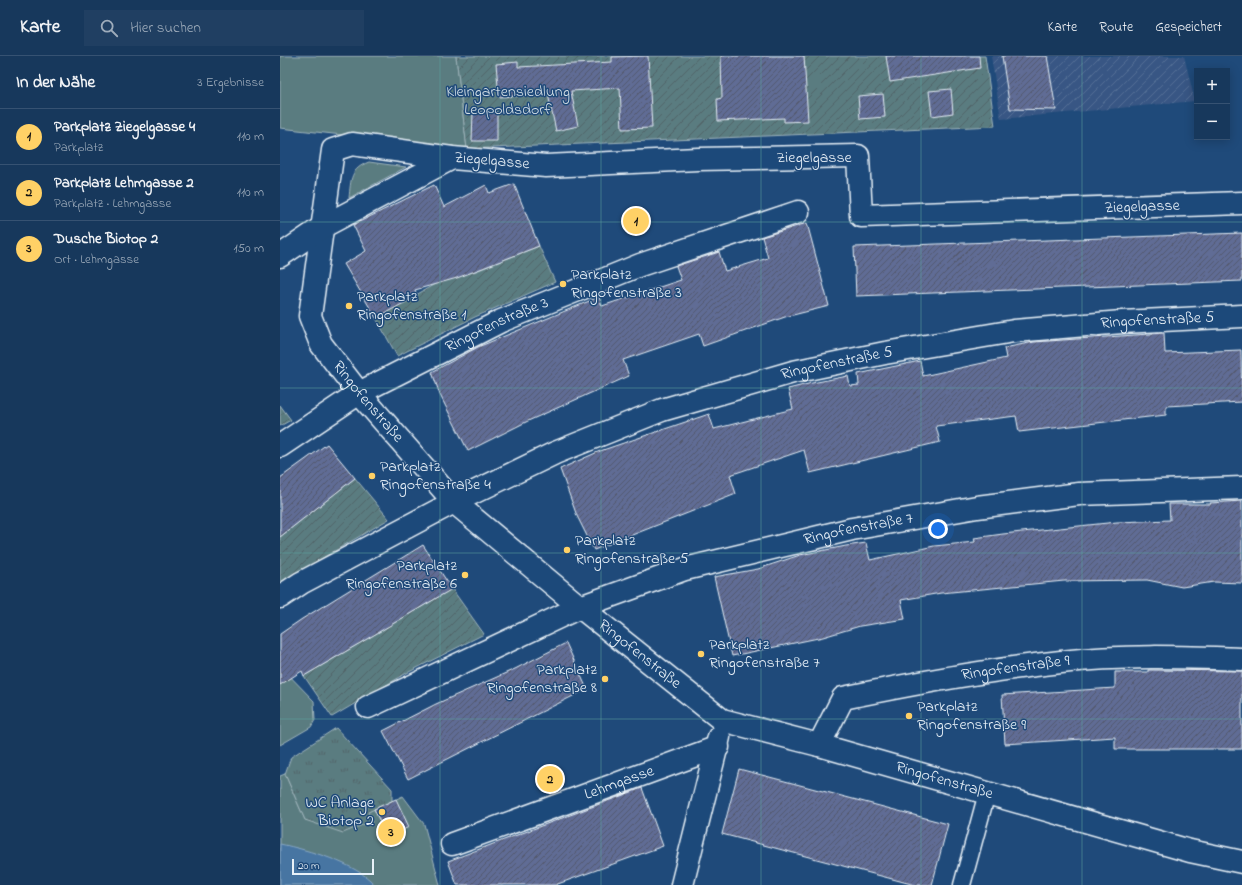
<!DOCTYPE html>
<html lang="de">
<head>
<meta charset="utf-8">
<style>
  body { margin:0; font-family:"Indie Flower",sans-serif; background:#203f62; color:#f1f3f6 }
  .controls { position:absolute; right:12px; top:12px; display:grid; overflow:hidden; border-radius:0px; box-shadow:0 2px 10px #0003 }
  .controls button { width:36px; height:36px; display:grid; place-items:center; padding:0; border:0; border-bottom:1px solid #365272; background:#17385c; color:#f1f3f6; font:20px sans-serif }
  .scale { position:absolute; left:12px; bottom:10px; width:82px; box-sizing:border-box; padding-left:4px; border:2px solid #e8f1f8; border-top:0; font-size:11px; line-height:14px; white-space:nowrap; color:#e8f1f8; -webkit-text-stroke:3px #1f4a7a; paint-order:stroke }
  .you { position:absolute; left:658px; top:473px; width:14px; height:14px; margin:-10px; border:3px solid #fff; border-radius:50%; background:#1a73e8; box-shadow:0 0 0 6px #1a73e833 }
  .badge { display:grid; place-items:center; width:26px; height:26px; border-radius:50%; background:#ffd166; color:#111; font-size:13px; font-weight:700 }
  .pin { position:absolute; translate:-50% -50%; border:2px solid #fff; box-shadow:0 1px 4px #0006 }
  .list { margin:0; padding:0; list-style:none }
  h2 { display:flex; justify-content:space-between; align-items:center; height:52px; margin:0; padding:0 16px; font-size:17px }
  h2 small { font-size:13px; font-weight:400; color:#9eacbb }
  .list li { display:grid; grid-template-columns:26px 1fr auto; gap:12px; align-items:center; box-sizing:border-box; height:56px; padding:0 16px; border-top:1px solid #365272 }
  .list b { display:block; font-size:15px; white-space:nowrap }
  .list p { margin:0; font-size:13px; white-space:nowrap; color:#9eacbb }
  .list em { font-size:13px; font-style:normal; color:#9eacbb }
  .icon { flex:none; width:22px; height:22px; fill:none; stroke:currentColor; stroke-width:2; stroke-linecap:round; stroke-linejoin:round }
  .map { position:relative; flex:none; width:962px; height:829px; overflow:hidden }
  header { display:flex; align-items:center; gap:24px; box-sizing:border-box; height:56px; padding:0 20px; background:#17385c; border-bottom:1px solid #365272 }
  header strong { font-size:19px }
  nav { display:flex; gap:22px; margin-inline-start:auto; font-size:14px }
  .search { width:280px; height:36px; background:#203f62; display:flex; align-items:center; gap:10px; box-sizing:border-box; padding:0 14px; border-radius:0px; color:#9eacbb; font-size:15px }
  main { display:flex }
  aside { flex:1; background:#17385c }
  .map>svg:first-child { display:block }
  .industrial { fill:url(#industrial-furrows) }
  .grass { fill:#5a7b80; stroke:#a1b6bc }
  .park { fill:url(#park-tufts); stroke:#a1b6bc }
  .garden { fill:url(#garden-furrows); stroke:#a1b6bc }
  .water { fill:#4675a2; stroke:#87a7c4 }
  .building { fill:url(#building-hatch); stroke:#e8f1f8 }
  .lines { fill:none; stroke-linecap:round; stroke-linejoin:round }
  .service-casing { stroke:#e8f1f8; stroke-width:19 }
  .minor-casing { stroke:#e8f1f8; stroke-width:25 }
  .service { stroke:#1f4a7a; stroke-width:16 }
  .minor { stroke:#1f4a7a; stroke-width:22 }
  .grid { fill:none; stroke:#5ba19e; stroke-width:1; stroke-opacity:0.55 }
  .poi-dot { fill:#ffd166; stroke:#1f4a7a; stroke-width:1.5 }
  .labels { text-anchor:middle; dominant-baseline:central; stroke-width:3; stroke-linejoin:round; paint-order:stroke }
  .park-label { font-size:16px; fill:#d3dfe6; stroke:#1f4a7a }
  .street-label { font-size:16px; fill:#e8f1f8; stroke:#1f4a7a }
  .poi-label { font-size:16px; fill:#e8f1f8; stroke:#1f4a7a; text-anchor:start }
</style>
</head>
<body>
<header>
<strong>Karte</strong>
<div class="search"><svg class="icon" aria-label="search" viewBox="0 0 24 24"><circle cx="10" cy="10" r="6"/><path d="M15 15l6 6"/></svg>Hier suchen</div>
<nav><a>Karte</a><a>Route</a><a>Gespeichert</a></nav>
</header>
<main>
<aside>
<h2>In der Nähe<small>3 Ergebnisse</small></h2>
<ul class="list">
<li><span class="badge">1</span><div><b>Parkplatz Ziegelgasse 4</b><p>Parkplatz</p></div><em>110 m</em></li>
<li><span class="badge">2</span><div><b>Parkplatz Lehmgasse 2</b><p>Parkplatz · Lehmgasse</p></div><em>110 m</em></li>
<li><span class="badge">3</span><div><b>Dusche Biotop 2</b><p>Ort · Lehmgasse</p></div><em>150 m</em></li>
</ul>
</aside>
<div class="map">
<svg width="962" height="829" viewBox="0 0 962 829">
  <defs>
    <pattern id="industrial-furrows" width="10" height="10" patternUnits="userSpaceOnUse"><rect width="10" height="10" fill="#375784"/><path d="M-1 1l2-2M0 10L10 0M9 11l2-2" fill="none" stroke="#547096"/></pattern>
    <pattern id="park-tufts" width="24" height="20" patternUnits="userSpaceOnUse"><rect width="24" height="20" fill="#5a7b80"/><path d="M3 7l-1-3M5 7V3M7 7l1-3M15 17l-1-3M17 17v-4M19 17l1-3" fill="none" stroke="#516468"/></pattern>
    <pattern id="garden-furrows" width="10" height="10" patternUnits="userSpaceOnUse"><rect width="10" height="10" fill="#5a7b80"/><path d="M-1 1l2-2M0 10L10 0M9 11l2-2" fill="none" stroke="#516468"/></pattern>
    <pattern id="building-hatch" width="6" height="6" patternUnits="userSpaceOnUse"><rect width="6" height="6" fill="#616c95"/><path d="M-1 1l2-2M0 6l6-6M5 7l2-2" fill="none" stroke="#52586c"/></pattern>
  </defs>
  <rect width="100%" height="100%" fill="#1f4a7a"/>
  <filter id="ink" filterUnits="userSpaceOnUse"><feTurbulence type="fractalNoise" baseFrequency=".025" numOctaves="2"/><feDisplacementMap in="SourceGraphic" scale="8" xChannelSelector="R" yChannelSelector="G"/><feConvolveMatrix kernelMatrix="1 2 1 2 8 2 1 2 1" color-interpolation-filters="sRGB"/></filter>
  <g filter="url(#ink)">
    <polygon class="industrial" points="711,0 904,0 915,45 721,63"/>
    <g class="grass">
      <polygon points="0,0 176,0 187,93 0,72"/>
      <path d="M89 106 126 111 69 142C71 123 70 113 89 106Z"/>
      <polygon points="0,610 34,645 35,664 31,671 0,689"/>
      <polygon points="5,718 25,764 92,766 88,756 123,740 144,768 160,829 0,829 0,720"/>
    </g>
    <polygon class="park" points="56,672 112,733 112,745 88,756 92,765 63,777 25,764 5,718 11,701"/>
    <g class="garden">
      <polygon points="176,0 705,0 715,70 187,93"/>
      <polygon points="259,190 275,226 195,261 117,300 96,262 155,228 196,215"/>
      <polygon points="0,349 11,364 0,370"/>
      <polygon points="75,422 109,463 34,507 0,530 0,481"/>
      <polygon points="172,533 204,578 125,618 52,661 24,620"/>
    </g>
    <path class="water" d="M0 788C28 794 76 807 95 829H0Z"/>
    <g class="building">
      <polygon points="368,0 372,72 342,73 340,32 291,35 298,70 276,75 268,38 219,41 216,8 238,6 238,11 332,6 332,1"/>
      <polygon points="441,0 524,0 528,65 504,66 504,62 438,65 437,43 442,42"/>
      <polygon points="606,0 699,0 700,12 610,26"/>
      <polygon points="722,0 767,0 776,54 730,53"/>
      <polygon points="671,33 673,57 652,60 649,35"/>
      <polygon points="603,38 605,61 580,63 578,40"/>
      <polygon points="193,56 217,56 217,85 192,85"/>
      <polygon points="234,128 259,190 177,222 135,234 137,240 96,262 64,208 86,195 73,169 154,129 164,151 206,129 209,137"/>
      <polygon points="527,167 549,250 505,261 423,290 419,278 343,304 349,320 248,365 188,395 160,339 152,316 198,291 319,241 322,250 401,224 396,210 439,196 445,215 488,202 482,181"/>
      <polygon points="962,177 962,225 576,240 574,191"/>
      <polygon points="884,277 885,297 961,294 962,346 886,350 886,359 739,376 736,360 656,370 660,386 530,417 524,394 450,419 456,438 314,494 297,460 280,413 320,395 429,358 434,373 513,353 508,333 532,327 568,320 570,330 579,329 578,318 640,305 643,320 726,302 724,292 754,286"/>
      <polygon points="47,388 75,422 0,481 0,422"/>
      <polygon points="962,445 962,527 934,526 902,531 867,524 784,525 661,537 621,544 625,563 580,570 543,581 452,600 434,521 478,513 520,499 566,490 586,487 590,504 654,490 695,486 694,482 723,478 837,466 890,464 889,448 931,448 930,447"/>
      <polygon points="143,489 172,533 24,620 22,615 0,629 0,578 22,563"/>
      <polygon points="286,587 307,633 128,723 103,675 156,648 235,613"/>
      <polygon points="868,614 962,615 962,693 835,693 835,681 725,688 722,639 835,632 835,616 868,616"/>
      <polygon points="459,713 668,768 652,829 635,829 442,778"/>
      <polygon points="362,732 383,790 275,829 177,829 168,805"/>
      <polygon points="116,743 129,771 107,781 94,753"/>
    </g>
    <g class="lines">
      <defs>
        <polyline id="service" points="682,829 707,737"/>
        <g id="minor">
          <path id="s1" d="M962 147 581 160 578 100 418 103 266 110 172 102 72 88 53 94 30 260 41 288 79 337 174 446 300 551 442 664 539 689 910 795 962 806"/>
          <polyline points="0,200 44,170 172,102"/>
          <path id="s2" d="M0 390 79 337 221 265 360 209 518 156"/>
          <path id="s3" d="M0 541 21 527 174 446 275 397 382 354 513 316 605 297 734 275 842 266 962 260"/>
          <path id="s4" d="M88 651 300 551 405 513 572 473 697 451 799 438 962 432"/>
          <path id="s5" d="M539 689 563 642C635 627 707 614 781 606 841 599 902 601 962 603"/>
          <path id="s6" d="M172 788 438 691"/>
          <polyline points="402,829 439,681"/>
        </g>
      </defs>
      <use href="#service" class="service-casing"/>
      <use href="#minor" class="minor-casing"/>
      <use href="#service" class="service"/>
      <use href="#minor" class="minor"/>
    </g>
  </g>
  <path class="grid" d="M160 0V829M321 0V829M481 0V829M641 0V829M802 0V829M0 166H962M0 332H962M0 497H962M0 663H962"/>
  <g class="poi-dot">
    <circle cx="283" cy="228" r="4"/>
    <circle cx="69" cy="250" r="4"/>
    <circle cx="92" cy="420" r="4"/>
    <circle cx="287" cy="494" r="4"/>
    <circle cx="185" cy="519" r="4"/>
    <circle cx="421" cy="598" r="4"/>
    <circle cx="325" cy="623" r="4"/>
    <circle cx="629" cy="660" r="4"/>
    <circle cx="102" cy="756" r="4"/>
  </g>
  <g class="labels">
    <g class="park-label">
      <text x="228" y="36">Kleingartensiedlung<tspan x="228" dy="18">Leopoldsdorf</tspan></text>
    </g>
    <g class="street-label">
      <text x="534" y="102">Ziegelgasse</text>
      <text transform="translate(212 105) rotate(5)">Ziegelgasse</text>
      <text transform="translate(862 151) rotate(-2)">Ziegelgasse</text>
      <text stroke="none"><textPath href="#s3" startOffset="931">Ringofenstraße 5</textPath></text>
      <text stroke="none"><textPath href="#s2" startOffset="249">Ringofenstraße 3</textPath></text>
      <text stroke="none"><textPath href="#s3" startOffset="607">Ringofenstraße 5</textPath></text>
      <text stroke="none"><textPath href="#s1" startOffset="1241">Ringofenstraße</textPath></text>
      <text stroke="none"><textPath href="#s4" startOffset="524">Ringofenstraße 7</textPath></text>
      <text stroke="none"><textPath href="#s1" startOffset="1613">Ringofenstraße</textPath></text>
      <text stroke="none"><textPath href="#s5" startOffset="228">Ringofenstraße 9</textPath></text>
      <text stroke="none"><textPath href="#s1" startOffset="1949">Ringofenstraße</textPath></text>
      <text stroke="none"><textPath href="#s6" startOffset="178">Lehmgasse</textPath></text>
    </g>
    <g class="poi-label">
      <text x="291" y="219">Parkplatz<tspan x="291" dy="18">Ringofenstraße 3</tspan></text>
      <text x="77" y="241">Parkplatz<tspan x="77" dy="18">Ringofenstraße 1</tspan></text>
      <text x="100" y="411">Parkplatz<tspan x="100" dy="18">Ringofenstraße 4</tspan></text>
      <text x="295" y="485">Parkplatz<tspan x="295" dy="18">Ringofenstraße 5</tspan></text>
      <text x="177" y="510" text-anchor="end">Parkplatz<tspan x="177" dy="18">Ringofenstraße 6</tspan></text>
      <text x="429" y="589">Parkplatz<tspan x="429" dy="18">Ringofenstraße 7</tspan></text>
      <text x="317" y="614" text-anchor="end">Parkplatz<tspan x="317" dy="18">Ringofenstraße 8</tspan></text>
      <text x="637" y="651">Parkplatz<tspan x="637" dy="18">Ringofenstraße 9</tspan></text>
      <text x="94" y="747" text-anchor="end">WC Anlage<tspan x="94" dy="18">Biotop 2</tspan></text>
    </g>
  </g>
</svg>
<div class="controls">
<button>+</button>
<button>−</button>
</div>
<div class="scale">20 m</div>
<div class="you"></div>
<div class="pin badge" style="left:356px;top:165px">1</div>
<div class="pin badge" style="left:270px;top:723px">2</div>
<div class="pin badge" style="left:111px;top:776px">3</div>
</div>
</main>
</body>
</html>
